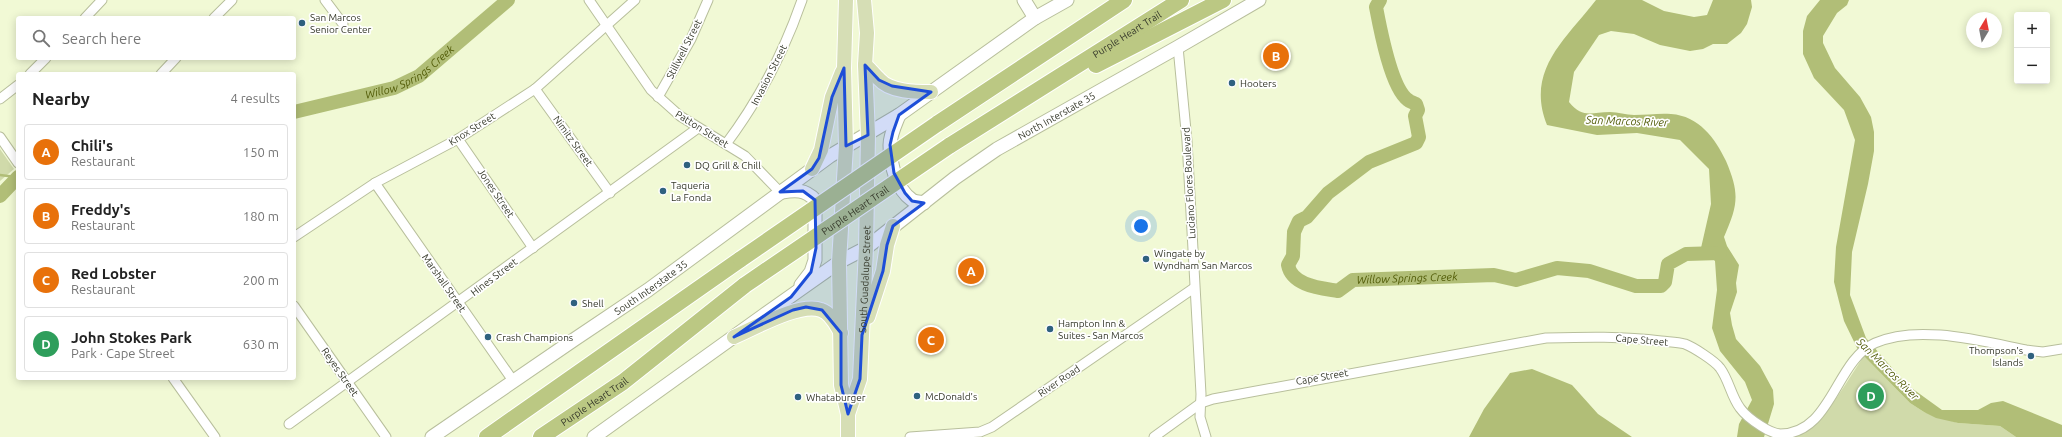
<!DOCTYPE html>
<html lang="en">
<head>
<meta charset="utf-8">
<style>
  body { margin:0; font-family:Ubuntu,sans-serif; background:#f6f6f6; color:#222 }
  .controls { position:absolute; right:12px; top:12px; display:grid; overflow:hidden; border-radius:4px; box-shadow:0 2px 10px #0003 }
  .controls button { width:36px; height:36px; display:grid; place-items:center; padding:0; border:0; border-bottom:1px solid #e0e0e0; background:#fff; color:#222; font:20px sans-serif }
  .compass { position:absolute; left:1966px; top:12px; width:36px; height:36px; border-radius:50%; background:#fff; box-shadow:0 2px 10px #0003; rotate:10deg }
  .you { position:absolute; left:1141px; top:226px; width:14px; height:14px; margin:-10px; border:3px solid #fff; border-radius:50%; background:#1a73e8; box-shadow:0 0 0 6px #1a73e833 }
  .badge { display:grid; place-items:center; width:26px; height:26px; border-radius:50%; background:#1a73e8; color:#fff; font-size:13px; font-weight:700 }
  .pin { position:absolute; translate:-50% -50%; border:2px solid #fff; box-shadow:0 1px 4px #0006 }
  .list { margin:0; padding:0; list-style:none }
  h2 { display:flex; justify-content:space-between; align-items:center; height:52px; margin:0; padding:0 16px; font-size:17px }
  h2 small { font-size:13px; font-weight:400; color:#767676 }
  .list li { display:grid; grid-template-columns:26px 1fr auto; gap:12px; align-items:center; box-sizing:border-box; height:56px; margin:0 8px 8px; padding:0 8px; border:1px solid #e0e0e0; border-radius:4px }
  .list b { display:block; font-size:15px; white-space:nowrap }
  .list p { margin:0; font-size:13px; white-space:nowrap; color:#767676 }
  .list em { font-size:13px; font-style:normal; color:#767676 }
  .icon { flex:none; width:22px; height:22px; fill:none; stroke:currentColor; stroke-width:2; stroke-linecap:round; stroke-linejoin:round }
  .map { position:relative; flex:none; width:2062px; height:437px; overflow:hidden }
  .search { position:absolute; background:#fff; box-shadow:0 2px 10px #0003; left:16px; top:16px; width:280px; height:44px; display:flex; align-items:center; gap:10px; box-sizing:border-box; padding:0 14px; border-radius:4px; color:#767676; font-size:15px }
  .panel { position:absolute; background:#fff; box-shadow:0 2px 10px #0003; left:16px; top:72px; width:280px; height:308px; border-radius:4px }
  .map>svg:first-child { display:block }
  .green { fill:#d0daaa }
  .water { fill:#b1be77 }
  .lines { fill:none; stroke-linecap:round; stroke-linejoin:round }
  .stream { stroke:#b1be77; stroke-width:2.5 }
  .river { stroke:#b1be77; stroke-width:14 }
  .street-casing { stroke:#b8bf9c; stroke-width:11 }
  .secondary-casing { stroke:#b8bf9c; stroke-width:15 }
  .primary-casing { stroke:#fff; stroke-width:16 }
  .highway-casing { stroke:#fff; stroke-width:18 }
  .street { stroke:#fff; stroke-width:9 }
  .secondary { stroke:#fff; stroke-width:13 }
  .primary { stroke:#d6deb5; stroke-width:14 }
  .highway { stroke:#bbc883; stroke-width:16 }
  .highway-bridge-casing { stroke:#fff; stroke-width:18; stroke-linecap:butt }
  .highway-bridge { stroke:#bbc883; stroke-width:16 }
  .marked { fill:#1d4ed8; fill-opacity:0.2; stroke:#1d4ed8; stroke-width:3; stroke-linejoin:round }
  .poi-dot { fill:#2f617f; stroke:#fff; stroke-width:1.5 }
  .labels { text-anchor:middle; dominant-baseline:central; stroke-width:3.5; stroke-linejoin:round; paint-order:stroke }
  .poi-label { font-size:10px; fill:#35382a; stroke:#fff; text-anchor:start }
  .street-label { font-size:10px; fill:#35382a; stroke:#fff }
  .water-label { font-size:11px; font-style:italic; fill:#515b07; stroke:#fff }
</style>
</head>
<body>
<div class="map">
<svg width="2062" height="437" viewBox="0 0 2062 437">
  <rect width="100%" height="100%" fill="#f1f9d5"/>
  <g class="green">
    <polygon points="0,149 14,169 0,181"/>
    <path d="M1864 356 1910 403 1924 412 1958 423 2000 426 2016 437H1795C1828 420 1843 386 1864 356Z"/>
  </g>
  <g class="water">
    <path d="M1596 0H1642L1664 11 1694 17 1707 15 1713 0H1751L1752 7 1747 24 1741 33 1727 44H1713L1703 49 1690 51 1660 45 1634 34 1611 31 1599 35 1574 72 1569 102C1583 119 1591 112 1610 112 1618 112 1626 115 1634 115 1647 115 1659 113 1671 114 1699 116 1715 138 1726 161 1740 194 1738 205 1724 237L1727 246 1739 265 1736 283 1737 292 1730 313 1732 325 1736 339 1760 366 1773 390 1774 404 1764 437H1737L1739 424 1752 400 1745 382 1720 351 1712 328 1717 290 1715 261 1701 248 1711 204 1709 169 1680 140 1637 133 1597 135 1547 125C1525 70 1566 39 1596 0Z"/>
    <polygon points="1820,0 1849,0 1847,5 1837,13 1823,36 1823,43 1835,68 1860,97 1871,117 1874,132 1874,151 1868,184 1852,252 1850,295 1866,338 1906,384 1942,410 1978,410 1991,403 2003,401 2062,425 2062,437 2016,437 2000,426 1958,423 1936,418 1924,412 1910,403 1858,350 1844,321 1834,282 1836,247 1855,140 1844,110 1814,78 1803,54 1803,31 1807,16"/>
    <polygon points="1532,369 1572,385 1598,414 1632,437 1469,437 1484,409 1510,373"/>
  </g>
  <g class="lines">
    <polyline class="stream" points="0,175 16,177"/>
    <g class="river">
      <path id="s1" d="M1380 0 1376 7C1380 28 1391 88 1408 100 1410 102 1414 103 1416 104L1418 110 1415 116 1419 137 1416 143 1369 162 1328 193 1307 217 1299 221 1294 232 1293 256 1288 265C1292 286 1321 288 1338 291L1353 280 1494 275 1516 280 1557 268 1589 271 1636 286H1661L1665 282 1668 264 1686 254 1720 253"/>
      <path id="s2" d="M294 112 394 88 419 76 508 0"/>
      <polyline points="0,196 18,177"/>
    </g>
    <defs>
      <g id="street">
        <polyline points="325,0 343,24"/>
        <polyline points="589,0 651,90 680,116 745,156 780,192"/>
        <polyline points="85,18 102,0"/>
        <polyline points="214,18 232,0"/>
        <polyline points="1178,47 1187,141 1201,394 1200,417 1206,437"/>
        <polyline points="30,74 46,58"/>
        <polyline points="161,74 176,58"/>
        <polyline points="535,89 610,193"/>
        <polyline points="658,97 691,39 708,0"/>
        <polyline points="0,99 18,85"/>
        <polyline points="0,137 18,163"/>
        <polyline points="458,139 533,248"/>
        <path d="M726 144C759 100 784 52 802 0"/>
        <polyline points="375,183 514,382"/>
        <polyline points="294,237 375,183 458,139 535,89 635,0"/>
        <polyline points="294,306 386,437"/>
        <polyline points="173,378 215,437"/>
        <polyline points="289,424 698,128"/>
        <polyline points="910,437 980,432 992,427 1194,288"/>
        <path d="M1154 437 1201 403 1213 399 1546 338C1585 337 1623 336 1661 341 1669 342 1677 342 1685 344 1693 347 1715 361 1720 368 1729 380 1731 396 1740 408 1745 415 1753 421 1761 426 1767 430 1772 433 1780 434 1832 434 1835 361 1875 343 1918 324 1981 341 2026 350L2043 352 2062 349"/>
      </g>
      <g id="secondary">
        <polyline points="1024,0 1035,18"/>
        <path d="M899 115C895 125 890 135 890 145 890 163 896 189 912 200 915 202 920 202 924 203"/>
        <path d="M782 192C795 190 805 189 815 200V260L811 272 801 285"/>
        <path id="s3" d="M432 437 575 339 648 290 830 156 899 115 1035 18 1067 0"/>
        <path id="s4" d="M594 437 764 315 839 262 866 248 955 178 997 149 1178 47 1259 0"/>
      </g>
      <g id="primary">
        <polyline points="846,0 844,68 846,146 839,262 841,385 848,414"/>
        <path d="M865 65C871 70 874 74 879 79 890 92 916 92 931 92"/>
        <polyline points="812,169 821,150 832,97 842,72"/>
        <polyline points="868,317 883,271 887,245 893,226"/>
        <path d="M734 337C755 328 800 302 821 310 831 313 836 325 841 333"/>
        <path id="s5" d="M848 437V414L860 379 866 248 868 135 865 65 867 33 864 0"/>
      </g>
      <g id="highway">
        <polyline points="1096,65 1223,0"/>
        <polyline points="937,124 1124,0"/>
        <path id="s6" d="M949 146 1181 0"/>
        <polyline points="487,437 741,259"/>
        <path id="s7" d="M541 437 623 382 745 285"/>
      </g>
    </defs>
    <use href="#street" class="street-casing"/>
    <use href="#secondary" class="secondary-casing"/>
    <use href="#primary" class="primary-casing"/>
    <use href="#highway" class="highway-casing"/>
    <use href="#street" class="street"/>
    <use href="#secondary" class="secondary"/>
    <use href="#primary" class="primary"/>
    <use href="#highway" class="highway"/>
    <defs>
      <g id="highway-bridge">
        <polyline points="741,259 937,124"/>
        <path id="s8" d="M745 285 949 146"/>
      </g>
    </defs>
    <use href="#highway-bridge" class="highway-bridge-casing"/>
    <use href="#highway-bridge" class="highway-bridge"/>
  </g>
  <path class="marked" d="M865 65 879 80 892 86 931 92 899 115 893 132 890 145 894 173 905 193 912 201 924 203 893 226 887 245 883 271 862 335 860 379 848 414 841 385V333L822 310 806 307 793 310 734 337 791 297 811 272 816 248 815 200 803 191 780 192 812 169 819 158 832 97 844 68 846 146 868 135Z"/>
  <g class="poi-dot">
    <circle cx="302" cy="23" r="4"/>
    <circle cx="1232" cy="83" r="4"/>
    <circle cx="687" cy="165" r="4"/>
    <circle cx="663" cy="191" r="4"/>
    <circle cx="1146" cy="259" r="4"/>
    <circle cx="574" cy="303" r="4"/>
    <circle cx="1050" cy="329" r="4"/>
    <circle cx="488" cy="337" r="4"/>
    <circle cx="2031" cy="356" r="4"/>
    <circle cx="917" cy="396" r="4"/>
    <circle cx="798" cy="397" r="4"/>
  </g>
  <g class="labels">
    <g class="poi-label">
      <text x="310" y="17">San Marcos<tspan x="310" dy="12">Senior Center</tspan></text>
      <text x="1240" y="83">Hooters</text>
      <text x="695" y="165">DQ Grill &amp; Chill</text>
      <text x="671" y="185">Taqueria<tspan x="671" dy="12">La Fonda</tspan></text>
      <text x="1154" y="253">Wingate by<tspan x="1154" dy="12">Wyndham San Marcos</tspan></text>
      <text x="582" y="303">Shell</text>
      <text x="1058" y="323">Hampton Inn &amp;<tspan x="1058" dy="12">Suites - San Marcos</tspan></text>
      <text x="496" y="337">Crash Champions</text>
      <text x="2023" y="350" text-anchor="end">Thompson's<tspan x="2023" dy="12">Islands</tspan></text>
      <text x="925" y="396">McDonald's</text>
      <text x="806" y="397">Whataburger</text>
    </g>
    <g class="street-label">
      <text stroke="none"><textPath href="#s6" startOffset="210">Purple Heart Trail</textPath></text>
      <text transform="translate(684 49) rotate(-63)">Stillwell Street</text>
      <text transform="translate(769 75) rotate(-63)">Invasion Street</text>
      <text stroke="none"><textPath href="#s4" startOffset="564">North Interstate 35</textPath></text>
      <text transform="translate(472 129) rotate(-32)">Knox Street</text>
      <text transform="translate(702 129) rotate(32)">Patton Street</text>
      <text transform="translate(573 141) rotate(54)">Nimitz Street</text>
      <text transform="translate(1189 183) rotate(-93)">Luciano Flores Boulevard</text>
      <text transform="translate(496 193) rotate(56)">Jones Street</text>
      <text stroke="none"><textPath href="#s8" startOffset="133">Purple Heart Trail</textPath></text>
      <text transform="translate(494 277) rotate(-37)">Hines Street</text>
      <text stroke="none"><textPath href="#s5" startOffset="160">South Guadalupe Street</textPath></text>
      <text transform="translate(444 283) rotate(55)">Marshall Street</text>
      <text stroke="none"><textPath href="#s3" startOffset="265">South Interstate 35</textPath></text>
      <text transform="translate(1642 340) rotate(5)">Cape Street</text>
      <text transform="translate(340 372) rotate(55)">Reyes Street</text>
      <text transform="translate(1322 377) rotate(-10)">Cape Street</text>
      <text transform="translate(1059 381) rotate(-34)">River Road</text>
      <text stroke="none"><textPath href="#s7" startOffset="64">Purple Heart Trail</textPath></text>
    </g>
    <g class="water-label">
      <text stroke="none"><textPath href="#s2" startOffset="124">Willow Springs Creek</textPath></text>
      <text transform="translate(1627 121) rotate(2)">San Marcos River</text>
      <text stroke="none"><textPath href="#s1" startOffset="480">Willow Springs Creek</textPath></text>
      <text transform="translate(1888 369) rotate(45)">San Marcos River</text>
    </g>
  </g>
</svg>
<div class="controls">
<button>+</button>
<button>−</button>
</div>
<svg class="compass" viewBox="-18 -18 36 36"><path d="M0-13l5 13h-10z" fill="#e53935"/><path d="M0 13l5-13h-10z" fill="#767676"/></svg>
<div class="you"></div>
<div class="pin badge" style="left:971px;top:271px;background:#e8710a">A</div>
<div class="pin badge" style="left:1276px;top:56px;background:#e8710a">B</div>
<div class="pin badge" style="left:931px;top:340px;background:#e8710a">C</div>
<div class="pin badge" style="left:1871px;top:396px;background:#2e9e5b">D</div>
<div class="search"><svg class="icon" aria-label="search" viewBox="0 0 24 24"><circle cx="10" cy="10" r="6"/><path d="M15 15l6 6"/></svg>Search here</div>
<section class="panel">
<h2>Nearby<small>4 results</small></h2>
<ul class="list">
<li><span class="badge" style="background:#e8710a">A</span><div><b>Chili's</b><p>Restaurant</p></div><em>150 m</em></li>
<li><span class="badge" style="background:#e8710a">B</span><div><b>Freddy's</b><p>Restaurant</p></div><em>180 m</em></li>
<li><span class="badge" style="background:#e8710a">C</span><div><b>Red Lobster</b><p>Restaurant</p></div><em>200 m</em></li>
<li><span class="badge" style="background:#2e9e5b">D</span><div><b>John Stokes Park</b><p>Park · Cape Street</p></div><em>630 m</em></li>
</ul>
</section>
</div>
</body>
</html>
